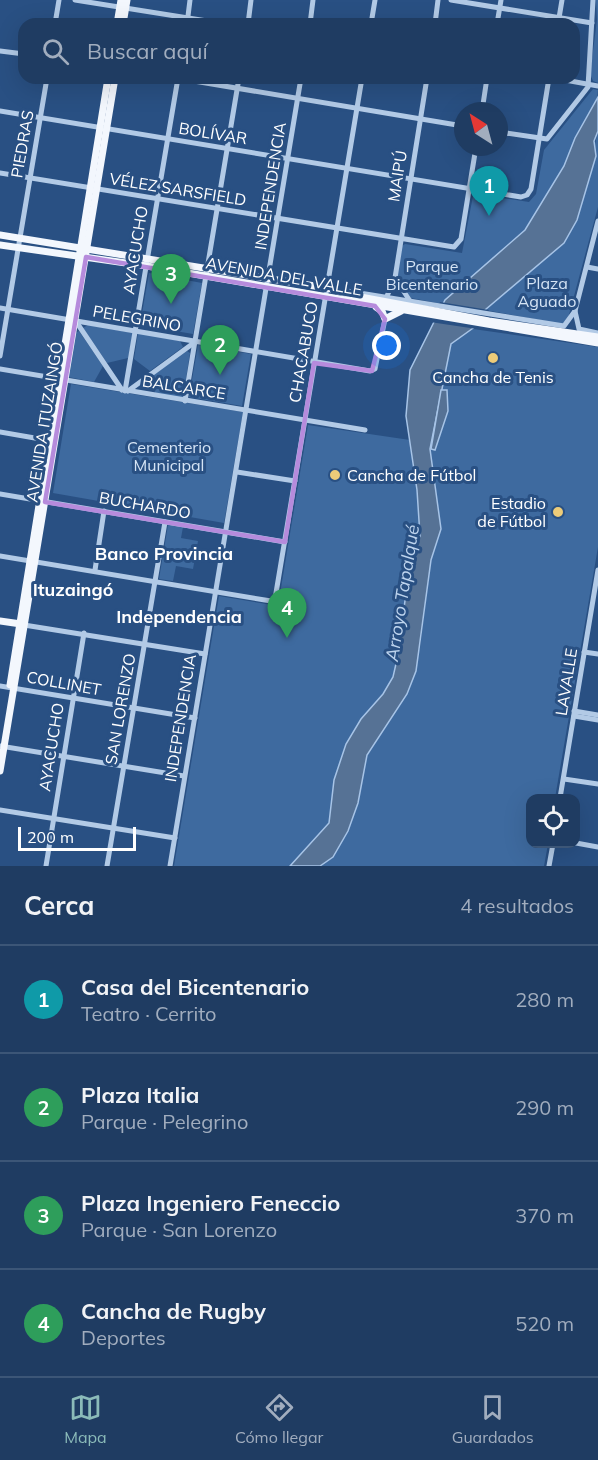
<!DOCTYPE html>
<html lang="es">
<head>
<meta charset="utf-8">
<style>
  body { margin:0; font-family:Mulish,sans-serif; background:#2c476b; color:#f1f3f6 }
  .controls { position:absolute; right:18px; bottom:18px; display:grid; overflow:hidden; border-radius:12px; box-shadow:0 6px 24px #0002 }
  .controls button { width:54px; height:54px; display:grid; place-items:center; padding:0; border:0; border-bottom:2px solid #3c5677; background:#1f3c62; color:#f1f3f6; font:30px sans-serif }
  .compass { position:absolute; left:454px; top:102px; width:54px; height:54px; border-radius:50%; background:#1f3c62; box-shadow:0 6px 24px #0002; rotate:324deg }
  .scale { position:absolute; left:18px; bottom:15px; width:118px; box-sizing:border-box; padding-left:6px; border:3px solid #fff; border-top:0; font-size:16px; line-height:21px; white-space:nowrap; color:#fff; -webkit-text-stroke:4px #295083; paint-order:stroke }
  .you { position:absolute; left:387px; top:346px; width:21px; height:21px; margin:-15px; border:4px solid #fff; border-radius:50%; background:#1a73e8; box-shadow:0 0 0 9px #1a73e833 }
  .badge { display:grid; place-items:center; width:39px; height:39px; border-radius:50%; background:#8bbbb9; color:#fff; font-size:20px; font-weight:700 }
  .pin { position:absolute; translate:-50% -50px; filter:drop-shadow(0 2px 3px #0008) }
  .pin::after { content:''; position:absolute; top:32px; width:21px; height:18px; background:inherit; clip-path:polygon(0 0,100% 0,50% 100%) }
  .list { margin:0; padding:0; list-style:none }
  h2 { display:flex; justify-content:space-between; align-items:center; height:78px; margin:0; padding:0 24px; font-size:26px }
  h2 small { font-size:20px; font-weight:400; color:#a1adbe }
  .list li { display:grid; grid-template-columns:39px 1fr auto; gap:18px; align-items:center; box-sizing:border-box; height:108px; padding:0 24px; border-top:2px solid #3c5677 }
  .list b { display:block; font-size:22px; white-space:nowrap }
  .list p { margin:0; font-size:20px; white-space:nowrap; color:#a1adbe }
  .list em { font-size:20px; font-style:normal; color:#a1adbe }
  .icon { flex:none; width:33px; height:33px; fill:none; stroke:currentColor; stroke-width:2; stroke-linecap:round; stroke-linejoin:round }
  .map { position:relative; flex:none; width:598px; height:866px; overflow:hidden }
  .search { position:absolute; background:#1f3c62; box-shadow:0 6px 24px #0002; left:18px; right:18px; top:18px; height:66px; display:flex; align-items:center; gap:15px; box-sizing:border-box; padding:0 21px; border-radius:18px; color:#a1adbe; font-size:22px }
  .sheet { height:510px; background:#1f3c62 }
  nav { display:flex; justify-content:space-around; align-items:center; box-sizing:border-box; height:84px; border-top:2px solid #3c5677; background:#1f3c62; font-size:16px; color:#a1adbe }
  nav a { display:grid; justify-items:center; gap:3px }
  nav .on { color:#8bbbb9 }
  .map>svg:first-child { display:block }
  .green { fill:#3e6a9f }
  .water { fill:#567295; stroke:#a7c4e7; stroke-width:1.5 }
  .pier { fill:#295083 }
  .lines { fill:none; stroke-linecap:round; stroke-linejoin:round }
  .minor { stroke:#b2cae6; stroke-width:5 }
  .major { stroke:#f3f7fd; stroke-width:7 }
  .marked { fill:none; stroke:#b68bdc; stroke-width:4.5; stroke-linejoin:round }
  .poi-dot { fill:#edcc79; stroke:#295083; stroke-width:2 }
  .labels { text-anchor:middle; dominant-baseline:central; stroke-width:6; stroke-linejoin:round; paint-order:stroke }
  .street-label { font-size:16px; fill:#fff; stroke:#295083 }
  .park-label { font-size:16px; fill:#d5e4f5; stroke:#295083 }
  .poi-label { font-size:16px; fill:#fff; stroke:#295083 }
  .neighbourhood-label { font-size:18px; font-weight:bold; fill:#fff; stroke:#295083 }
  .water-label { font-size:18px; font-style:italic; fill:#bed4ee; stroke:#295083 }
</style>
</head>
<body>
<div class="map">
<svg width="598" height="866" viewBox="0 0 598 866">
  <rect width="100%" height="100%" fill="#295083"/>
  <g class="green">
    <polygon points="596,0 598,0 598,83 593,81 590,74 597,20"/>
    <polygon points="593,89 598,90 597,99 575,138 564,166 525,230 442,304 411,298 397,278 402,246 405,244 462,253 473,196 476,194 529,202 536,194 544,150"/>
    <polygon points="598,131 598,207 567,322 562,324 485,310 564,243 577,220"/>
    <polygon points="149,273 202,283 193,334 140,325"/>
    <polygon points="88,325 133,333 128,358 107,363 83,328"/>
    <polygon points="473,329 598,347 598,547 555,798 530,798 530,844 548,844 544,866 320,866 333,857 348,831 358,803 367,755 385,728 420,648 431,560 441,528 430,449 451,344"/>
    <polygon points="79,331 103,366 94,382 68,377 75,333"/>
    <polygon points="138,333 180,341 183,347 150,371 134,359"/>
    <polygon points="198,345 251,354 242,406 189,397"/>
    <polygon points="187,351 190,353 183,398 155,393 152,376"/>
    <polygon points="71,384 243,412 224,523 53,493"/>
    <polygon points="308,425 410,440 417,490 420,536 411,554 398,655 393,677 383,694 361,719 334,780 329,823 290,866 174,866 219,596 278,606"/>
    <polygon points="168,525 183,527 181,538 198,541 193,569 176,566 173,581 159,579"/>
  </g>
  <g class="water">
    <polygon points="598,97 598,131 594,141 596,156 577,220 564,243 485,310 476,326 451,344 430,449 441,529 431,560 416,671 407,694 367,755 358,803 348,831 333,857 320,866 290,866 329,823 334,780 346,744 361,719 383,694 393,677 398,655 411,554 420,536 417,490 406,416 410,370 445,300 525,230 564,166 575,138"/>
    <polygon points="441,390 447,390 448,411 435,450 431,449"/>
  </g>
  <polygon class="pier" points="440,302 489,310 477,329 430,322"/>
  <g class="lines">
    <g class="minor">
      <polyline points="75,0 226,24"/>
      <polyline points="451,0 592,23"/>
      <polyline points="55,24 59,0"/>
      <polyline points="187,24 190,0"/>
      <polyline points="248,24 251,0"/>
      <polyline points="310,24 313,0"/>
      <polyline points="371,24 375,0"/>
      <polyline points="435,24 438,0"/>
      <polyline points="497,24 501,0"/>
      <polyline points="558,24 562,0"/>
      <polyline points="0,51 24,54"/>
      <polyline points="176,78 463,126"/>
      <polyline points="554,78 598,86"/>
      <polyline points="0,111 521,197 527,195 531,189 549,78"/>
      <polyline points="482,111 487,78"/>
      <polyline points="499,132 547,139 588,87 593,0"/>
      <polyline points="0,173 454,247 461,239 476,147"/>
      <polyline points="587,267 598,269"/>
      <polyline points="395,278 410,301"/>
      <polyline points="347,291 564,326 575,311 598,221"/>
      <polyline points="387,296 395,278 427,78"/>
      <polyline points="0,308 370,371 375,369 385,319"/>
      <polyline points="575,311 579,329 598,333"/>
      <polyline points="75,320 122,390"/>
      <polyline points="0,356 47,78"/>
      <polyline points="0,369 365,430"/>
      <polyline points="125,391 178,78"/>
      <polyline points="128,391 195,342"/>
      <polyline points="185,401 239,78"/>
      <polyline points="0,432 52,441"/>
      <polyline points="237,472 295,481"/>
      <polyline points="0,494 285,542"/>
      <polyline points="0,556 271,601 275,599 362,78"/>
      <polyline points="95,570 104,511"/>
      <polyline points="24,625 205,654"/>
      <polyline points="584,652 598,654"/>
      <polyline points="0,686 195,718"/>
      <polyline points="574,711 598,715"/>
      <polyline points="574,716 598,720"/>
      <polyline points="0,746 184,776"/>
      <polyline points="564,779 598,784"/>
      <polyline points="560,798 598,570"/>
      <polyline points="0,810 175,838"/>
      <polyline points="576,843 598,847"/>
      <polyline points="46,866 84,633"/>
      <polyline points="107,866 165,522"/>
      <polyline points="170,866 301,78"/>
      <polyline points="549,866 553,844"/>
    </g>
    <g class="major">
      <polyline points="117,24 121,0"/>
      <polyline points="123,24 127,0"/>
      <polyline points="0,235 327,288 355,296 489,321 598,337"/>
      <polyline points="0,245 147,266 598,343"/>
      <polyline points="376,307 382,311 385,319 401,311"/>
      <polyline points="0,621 21,624"/>
      <polyline points="10,685 108,78"/>
      <polyline points="0,771 115,78"/>
    </g>
  </g>
  <path class="marked" d="M86 257 375 306 385 319 372 371 314 363 285 542 45 502Z"/>
  <g class="poi-dot">
    <circle cx="493" cy="358" r="6"/>
    <circle cx="335" cy="475" r="6"/>
    <circle cx="558" cy="512" r="6"/>
  </g>
  <g class="labels">
    <g class="street-label">
      <text transform="translate(213 133) rotate(9)">BOLÍVAR</text>
      <text transform="translate(22 144) rotate(-80)">PIEDRAS</text>
      <text transform="translate(397 176) rotate(-81)">MAIPÚ</text>
      <text transform="translate(270 186) rotate(-81)">INDEPENDENCIA</text>
      <text transform="translate(178 189) rotate(9)">VÉLEZ SARSFIELD</text>
      <text transform="translate(135 250) rotate(-81)">AYACUCHO</text>
      <text transform="translate(284 276) rotate(10)">AVENIDA DEL VALLE</text>
      <text transform="translate(137 318) rotate(10)">PELEGRINO</text>
      <text transform="translate(303 352) rotate(-80)">CHACABUCO</text>
      <text transform="translate(184 387) rotate(9)">BALCARCE</text>
      <text transform="translate(44 422) rotate(-81)">AVENIDA ITUZAINGÓ</text>
      <text transform="translate(145 505) rotate(10)">BUCHARDO</text>
      <text transform="translate(566 682) rotate(-81)">LAVALLE</text>
      <text transform="translate(64 683) rotate(10)">COLLINET</text>
      <text transform="translate(120 709) rotate(-80)">SAN LORENZO</text>
      <text transform="translate(180 718) rotate(-81)">INDEPENDENCIA</text>
      <text transform="translate(51 747) rotate(-81)">AYACUCHO</text>
    </g>
    <g class="park-label">
      <text x="432" y="266">Parque<tspan x="432" dy="18">Bicentenario</tspan></text>
      <text x="547" y="283">Plaza<tspan x="547" dy="18">Aguado</tspan></text>
      <text x="169" y="447">Cementerio<tspan x="169" dy="18">Municipal</tspan></text>
    </g>
    <g class="poi-label">
      <text x="493" y="377">Cancha de Tenis</text>
      <text x="347" y="475" text-anchor="start">Cancha de Fútbol</text>
      <text x="546" y="503" text-anchor="end">Estadio<tspan x="546" dy="18">de Fútbol</tspan></text>
    </g>
    <g class="neighbourhood-label">
      <text x="164" y="553">Banco Provincia</text>
      <text x="73" y="589">Ituzaingó</text>
      <text x="179" y="616">Independencia</text>
    </g>
    <g class="water-label">
      <text transform="translate(402 593) rotate(-81)">Arroyo Tapalqué</text>
    </g>
  </g>
</svg>
<div class="controls">
<button><svg class="icon" aria-label="locate" viewBox="0 0 24 24"><circle cx="12" cy="12" r="6"/><path d="M12 2v4M12 18v4M2 12h4M18 12h4"/></svg></button>
</div>
<svg class="compass" viewBox="-18 -18 36 36"><path d="M0-13l5 13h-10z" fill="#e53935"/><path d="M0 13l5-13h-10z" fill="#a1adbe"/></svg>
<div class="scale">200 m</div>
<div class="you"></div>
<div class="pin badge" style="left:489px;top:216px;background:#0f9aa8">1</div>
<div class="pin badge" style="left:220px;top:375px;background:#2e9e5b">2</div>
<div class="pin badge" style="left:171px;top:304px;background:#2e9e5b">3</div>
<div class="pin badge" style="left:287px;top:638px;background:#2e9e5b">4</div>
<div class="search"><svg class="icon" aria-label="search" viewBox="0 0 24 24"><circle cx="10" cy="10" r="6"/><path d="M15 15l6 6"/></svg>Buscar aquí</div>
</div>
<section class="sheet">
<h2>Cerca<small>4 resultados</small></h2>
<ul class="list">
<li><span class="badge" style="background:#0f9aa8">1</span><div><b>Casa del Bicentenario</b><p>Teatro · Cerrito</p></div><em>280 m</em></li>
<li><span class="badge" style="background:#2e9e5b">2</span><div><b>Plaza Italia</b><p>Parque · Pelegrino</p></div><em>290 m</em></li>
<li><span class="badge" style="background:#2e9e5b">3</span><div><b>Plaza Ingeniero Feneccio</b><p>Parque · San Lorenzo</p></div><em>370 m</em></li>
<li><span class="badge" style="background:#2e9e5b">4</span><div><b>Cancha de Rugby</b><p>Deportes</p></div><em>520 m</em></li>
</ul>
</section>
<nav>
<a class="on"><svg class="icon" aria-label="map" viewBox="0 0 24 24"><path d="M3 6l6-2 6 2 6-2v14l-6 2-6-2-6 2zM9 4v14M15 6v14"/></svg>Mapa</a>
<a><svg class="icon" aria-label="directions" viewBox="0 0 24 24"><path d="M12 3l9 9-9 9-9-9zM9 14v-3h6M13 9l2 2-2 2"/></svg>Cómo llegar</a>
<a><svg class="icon" aria-label="saved" viewBox="0 0 24 24"><path d="M7 4h10v16l-5-4-5 4z"/></svg>Guardados</a>
</nav>
</body>
</html>
